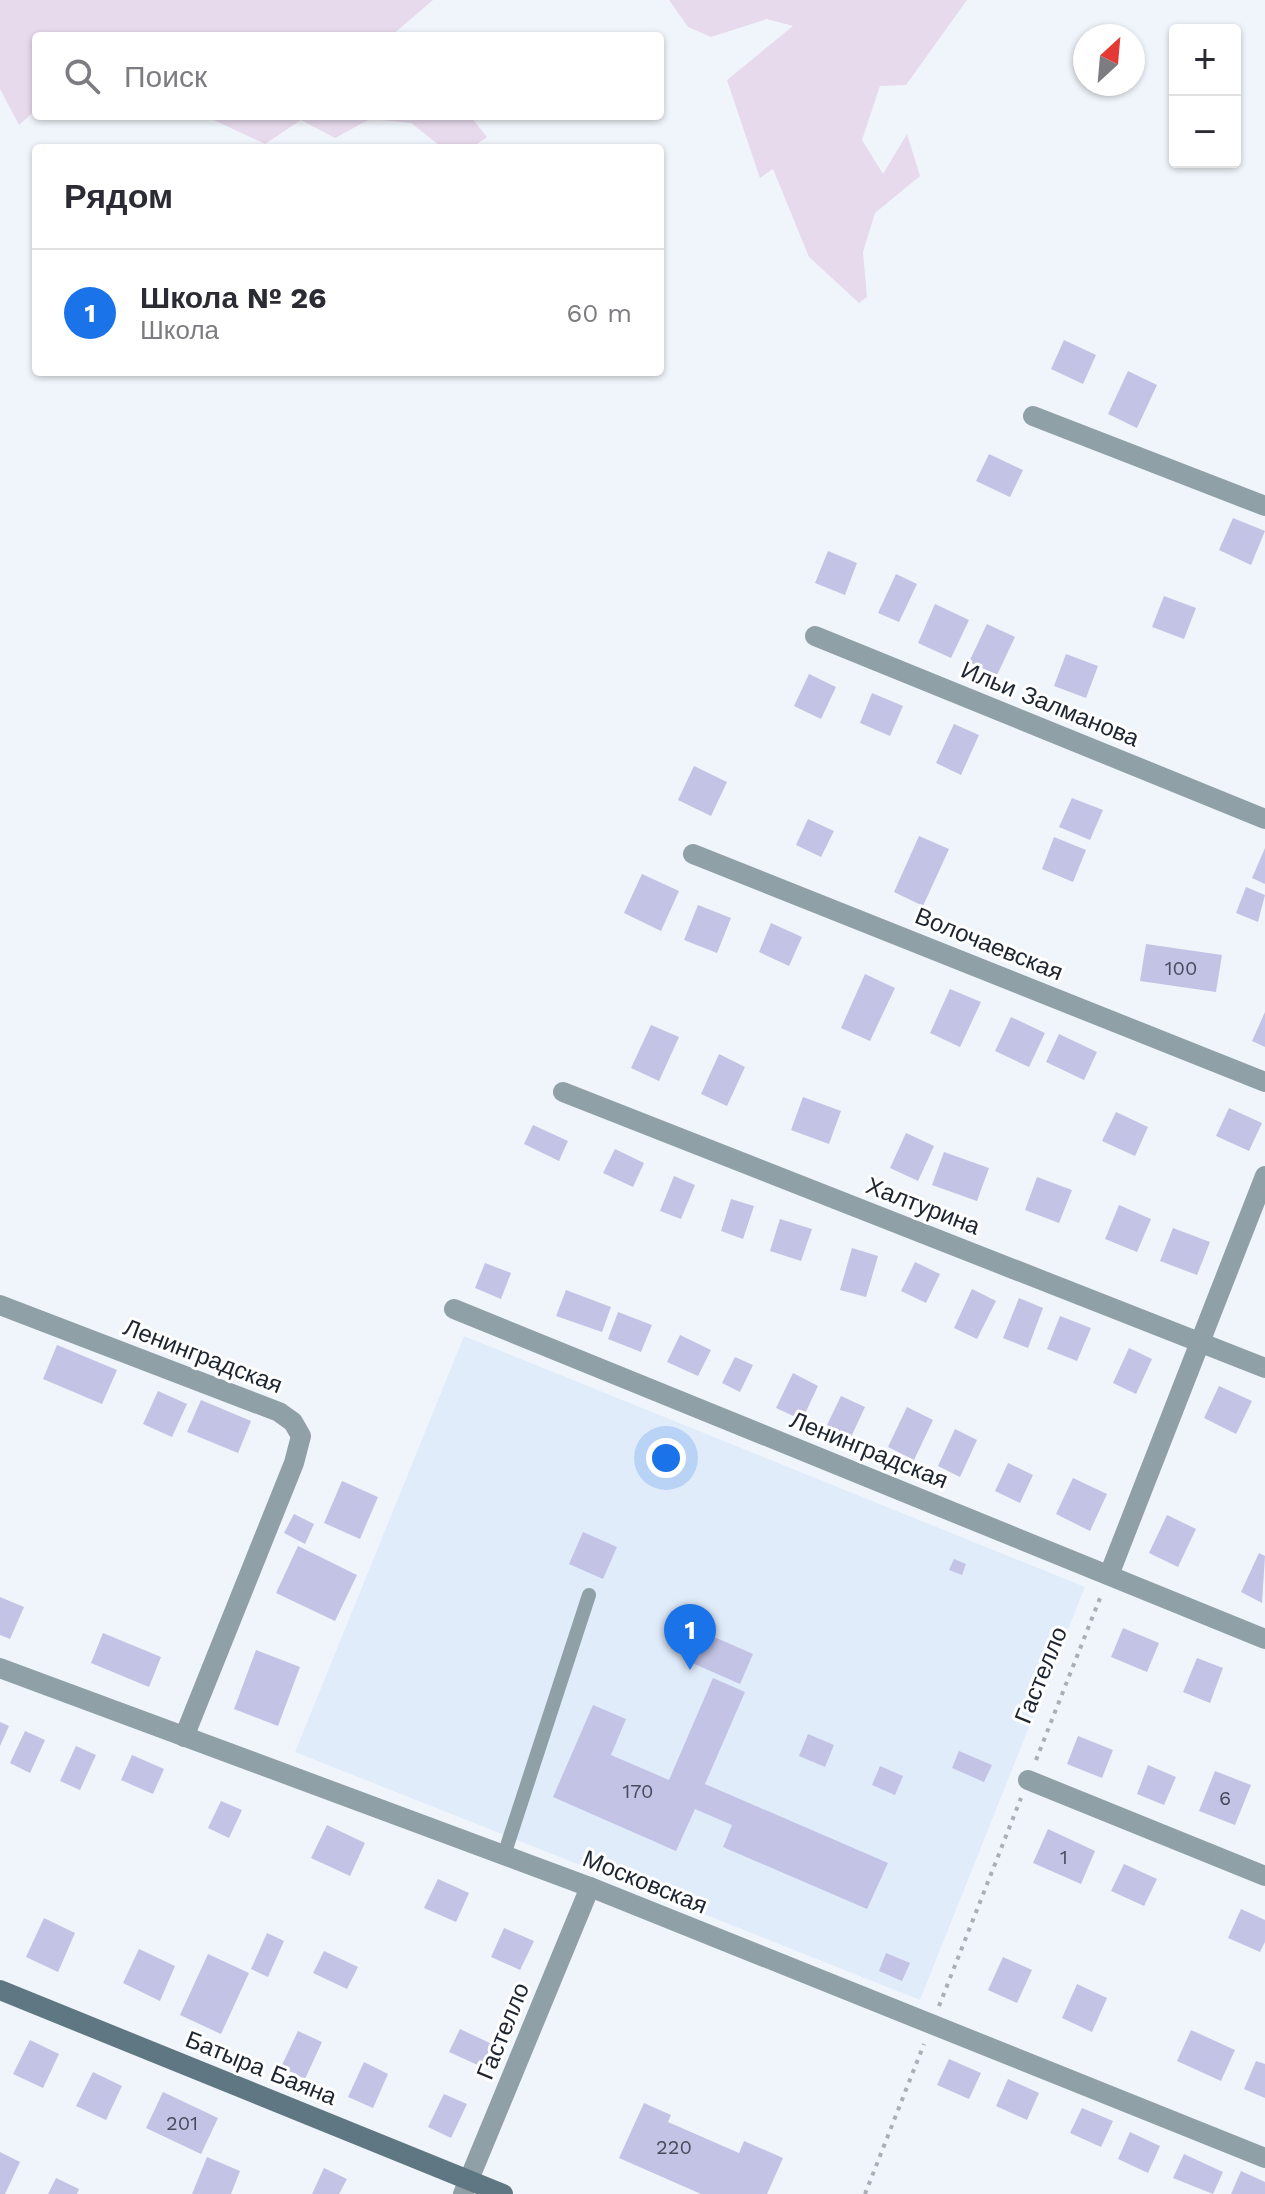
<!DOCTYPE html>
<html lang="ru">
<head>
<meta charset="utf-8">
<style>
  body { margin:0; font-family:"Work Sans",sans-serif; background:#f7f7f7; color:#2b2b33 }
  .controls { position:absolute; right:24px; top:24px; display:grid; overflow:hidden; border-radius:8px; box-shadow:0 2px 6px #0004 }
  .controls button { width:72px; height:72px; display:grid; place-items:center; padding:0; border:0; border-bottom:2px solid #e1e1e2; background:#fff; color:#2b2b33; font:40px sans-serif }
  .compass { position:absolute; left:1073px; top:24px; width:72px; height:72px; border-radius:50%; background:#fff; box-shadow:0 2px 6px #0004; rotate:26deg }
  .you { position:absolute; left:666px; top:1458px; width:28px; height:28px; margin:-20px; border:6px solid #fff; border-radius:50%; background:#1a73e8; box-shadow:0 0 0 12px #1a73e833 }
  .badge { display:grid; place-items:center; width:52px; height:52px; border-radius:50%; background:#1a73e8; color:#fff; font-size:26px; font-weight:700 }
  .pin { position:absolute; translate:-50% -66px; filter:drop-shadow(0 2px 4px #0008) }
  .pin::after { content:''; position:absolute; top:42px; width:28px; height:24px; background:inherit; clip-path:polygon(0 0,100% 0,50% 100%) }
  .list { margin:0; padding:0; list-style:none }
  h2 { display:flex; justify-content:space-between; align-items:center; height:104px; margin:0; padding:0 32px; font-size:34px }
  h2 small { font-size:26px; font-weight:400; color:#7c7c81 }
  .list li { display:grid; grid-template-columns:52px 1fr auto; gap:24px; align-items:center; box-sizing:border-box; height:128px; padding:0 32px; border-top:2px solid #e1e1e2 }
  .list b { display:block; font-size:30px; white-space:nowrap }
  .list p { margin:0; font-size:26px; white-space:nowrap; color:#7c7c81 }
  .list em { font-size:26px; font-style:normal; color:#7c7c81 }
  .icon { flex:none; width:44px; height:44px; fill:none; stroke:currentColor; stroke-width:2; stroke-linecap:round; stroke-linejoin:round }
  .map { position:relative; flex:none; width:1265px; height:2194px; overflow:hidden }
  .search { position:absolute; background:#fff; box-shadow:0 2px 6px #0004; left:32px; top:32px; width:632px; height:88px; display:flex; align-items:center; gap:20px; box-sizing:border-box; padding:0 28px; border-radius:8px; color:#7c7c81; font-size:30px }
  .panel { position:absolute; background:#fff; box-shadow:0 2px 6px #0004; left:32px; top:144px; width:632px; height:232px; border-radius:8px }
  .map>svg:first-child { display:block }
  .built { fill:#e1ecfb }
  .green { fill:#e7daec }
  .building { fill:#c3c3e5 }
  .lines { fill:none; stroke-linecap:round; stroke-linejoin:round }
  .path { stroke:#a9afb7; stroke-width:4; stroke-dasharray:4 6; stroke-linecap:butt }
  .lane { stroke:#8fa0a7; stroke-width:14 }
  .street { stroke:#8fa0a7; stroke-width:20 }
  .secondary { stroke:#5f7782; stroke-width:20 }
  .labels { text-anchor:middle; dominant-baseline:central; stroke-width:6; stroke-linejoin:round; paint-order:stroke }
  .number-label { font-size:20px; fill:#464c5d }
  .street-label { font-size:24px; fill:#1d2530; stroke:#fff }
</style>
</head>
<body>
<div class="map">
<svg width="1265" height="2194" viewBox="0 0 1265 2194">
  <rect width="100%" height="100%" fill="#f0f5fb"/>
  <polygon class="built" points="464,1336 1085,1587 920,2000 295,1752"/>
  <g class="green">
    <polygon points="0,0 433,0 391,36 36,36 36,110 19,125 0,89"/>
    <polygon points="669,0 967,0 906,85 880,86 862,140 883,174 907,134 920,176 875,213 863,252 867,297 859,303 809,257 773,169 760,178 727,80 793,26 767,19 711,37 688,27"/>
    <polygon points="205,116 470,116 487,137 471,148 443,148 411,123 370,119 335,138 301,120 265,144"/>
  </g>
  <g class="building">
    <polygon points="1064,340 1096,355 1083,384 1051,369"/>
    <polygon points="1128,371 1157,385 1137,428 1108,414"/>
    <polygon points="989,454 1023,470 1010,497 976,481"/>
    <polygon points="1233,518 1265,531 1251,565 1219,550"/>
    <polygon points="828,551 857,563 845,595 815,583"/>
    <polygon points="896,574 917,584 899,622 878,613"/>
    <polygon points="1164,596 1196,608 1184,639 1152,627"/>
    <polygon points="935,604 969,620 951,658 918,643"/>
    <polygon points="987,624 1015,637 997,675 969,662"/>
    <polygon points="1066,654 1098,666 1086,698 1054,686"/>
    <polygon points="809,674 836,687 821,719 794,706"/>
    <polygon points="872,693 903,706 890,736 860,723"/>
    <polygon points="954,724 979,735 961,775 936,763"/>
    <polygon points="694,766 727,782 711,816 678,800"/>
    <polygon points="1072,798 1103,810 1090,840 1059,827"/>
    <polygon points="808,819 834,831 821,857 796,845"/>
    <polygon points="919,836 949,849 923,906 894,892"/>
    <polygon points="1054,837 1086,850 1073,882 1042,869"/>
    <polygon points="1265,848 1265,884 1252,878"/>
    <polygon points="642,874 679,891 661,931 624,913"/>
    <polygon points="1246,887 1265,895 1258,922 1236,913"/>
    <polygon points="698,905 731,918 717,953 684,940"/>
    <polygon points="771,923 802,937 789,966 759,952"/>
    <polygon points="1146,944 1222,955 1216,992 1140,981"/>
    <polygon points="865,974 895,988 870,1041 841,1028"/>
    <polygon points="950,989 981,1002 960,1047 930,1033"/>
    <polygon points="1265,1012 1265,1047 1252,1041"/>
    <polygon points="1011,1017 1045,1033 1029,1067 995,1051"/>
    <polygon points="651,1025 679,1037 659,1081 631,1068"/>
    <polygon points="1059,1034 1097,1052 1084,1080 1046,1062"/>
    <polygon points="719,1054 745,1067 727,1106 701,1094"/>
    <polygon points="803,1097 841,1111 829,1144 791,1130"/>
    <polygon points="1229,1108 1262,1123 1249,1151 1216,1136"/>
    <polygon points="1116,1112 1148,1127 1135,1156 1102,1141"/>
    <polygon points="533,1125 568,1141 559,1161 524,1144"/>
    <polygon points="906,1133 934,1146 918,1181 890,1168"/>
    <polygon points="615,1149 644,1163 633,1187 603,1173"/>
    <polygon points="944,1152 989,1168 977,1201 932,1185"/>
    <polygon points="674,1176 695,1185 681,1219 660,1211"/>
    <polygon points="1037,1177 1072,1190 1059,1223 1025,1210"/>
    <polygon points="731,1199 754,1206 743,1239 721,1231"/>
    <polygon points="1119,1205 1151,1219 1137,1252 1105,1239"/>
    <polygon points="780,1219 812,1229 801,1261 770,1251"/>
    <polygon points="1173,1228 1210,1242 1197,1275 1160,1261"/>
    <polygon points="852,1248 878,1256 866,1297 840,1290"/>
    <polygon points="915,1262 940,1274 926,1303 901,1291"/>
    <polygon points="485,1263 511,1273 501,1299 475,1288"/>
    <polygon points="972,1289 996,1301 977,1339 954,1328"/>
    <polygon points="566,1290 611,1307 602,1332 556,1316"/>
    <polygon points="1019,1298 1043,1308 1028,1348 1003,1338"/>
    <polygon points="618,1312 652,1325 641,1352 608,1339"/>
    <polygon points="1060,1316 1091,1328 1077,1361 1047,1349"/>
    <polygon points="680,1335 711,1350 698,1376 667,1362"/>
    <polygon points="57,1345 117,1370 102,1404 43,1379"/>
    <polygon points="1129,1348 1152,1359 1136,1394 1113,1383"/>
    <polygon points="735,1357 753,1365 740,1392 722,1383"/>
    <polygon points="793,1373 818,1386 802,1420 776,1408"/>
    <polygon points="1219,1386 1252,1401 1236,1434 1204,1418"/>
    <polygon points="158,1391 187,1404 172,1437 143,1424"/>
    <polygon points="841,1396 865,1407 851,1437 827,1425"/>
    <polygon points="201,1400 251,1421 238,1453 187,1432"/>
    <polygon points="907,1407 933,1420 914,1460 888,1447"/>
    <polygon points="955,1429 977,1440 960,1477 938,1466"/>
    <polygon points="1008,1463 1033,1475 1020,1503 995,1491"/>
    <polygon points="1073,1478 1107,1494 1090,1531 1056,1514"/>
    <polygon points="342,1481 378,1497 360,1539 324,1523"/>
    <polygon points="294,1514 314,1524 305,1544 284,1533"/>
    <polygon points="1167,1515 1196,1529 1178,1567 1149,1553"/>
    <polygon points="583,1532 617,1547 603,1579 569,1564"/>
    <polygon points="298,1546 357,1575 335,1621 276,1593"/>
    <polygon points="1259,1553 1265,1556 1262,1603 1241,1592"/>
    <polygon points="954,1559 966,1564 962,1575 949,1570"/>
    <polygon points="0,1597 24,1607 10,1639 0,1635"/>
    <polygon points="1123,1628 1159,1643 1147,1672 1111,1657"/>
    <polygon points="696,1629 753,1654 740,1684 683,1659"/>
    <polygon points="103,1633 161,1657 149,1687 91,1663"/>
    <polygon points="256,1650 300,1667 278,1726 234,1709"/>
    <polygon points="1197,1658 1223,1668 1210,1703 1183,1692"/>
    <polygon points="713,1678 745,1692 705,1784 888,1863 867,1909 723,1847 732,1825 695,1809 676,1851 553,1797 593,1705 626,1719 611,1755 669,1780"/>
    <polygon points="0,1722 9,1726 0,1746"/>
    <polygon points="25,1731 45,1740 30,1773 10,1763"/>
    <polygon points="808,1734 834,1745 825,1767 799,1756"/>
    <polygon points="1078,1736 1113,1750 1102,1778 1067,1764"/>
    <polygon points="76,1746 96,1755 80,1790 60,1781"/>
    <polygon points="959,1751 992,1765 984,1782 952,1768"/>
    <polygon points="132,1755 164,1769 153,1794 121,1780"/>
    <polygon points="1148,1765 1176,1777 1164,1805 1137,1794"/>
    <polygon points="880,1766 903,1776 895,1795 872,1785"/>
    <polygon points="1215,1771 1251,1785 1235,1825 1199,1811"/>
    <polygon points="221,1801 242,1810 229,1838 208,1828"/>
    <polygon points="327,1825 365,1843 350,1876 311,1858"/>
    <polygon points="1048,1829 1095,1851 1081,1884 1033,1863"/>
    <polygon points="1124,1864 1157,1879 1144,1906 1111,1891"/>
    <polygon points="438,1879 469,1893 456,1922 424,1908"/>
    <polygon points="1241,1909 1265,1920 1265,1942 1260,1952 1228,1938"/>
    <polygon points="44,1918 75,1933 58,1972 26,1957"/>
    <polygon points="504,1928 534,1941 520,1970 491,1957"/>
    <polygon points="267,1933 284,1941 268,1977 251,1969"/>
    <polygon points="139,1949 175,1966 160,2001 123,1983"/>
    <polygon points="324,1951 358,1967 347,1989 313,1973"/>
    <polygon points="886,1953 910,1963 902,1981 879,1971"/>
    <polygon points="208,1954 249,1973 221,2034 180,2015"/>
    <polygon points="1003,1957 1032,1970 1017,2003 988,1990"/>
    <polygon points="1077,1984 1107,1998 1092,2032 1062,2018"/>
    <polygon points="460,2029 492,2044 482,2067 449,2052"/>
    <polygon points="1191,2030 1235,2050 1221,2081 1177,2061"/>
    <polygon points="298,2031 322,2042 305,2079 281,2067"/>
    <polygon points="30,2040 59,2054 43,2088 13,2074"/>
    <polygon points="949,2059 981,2073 969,2099 937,2085"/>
    <polygon points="1256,2061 1265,2064 1265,2098 1244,2089"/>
    <polygon points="364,2062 388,2074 373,2108 348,2097"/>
    <polygon points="93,2072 122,2086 106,2120 76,2106"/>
    <polygon points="1008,2079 1039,2093 1027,2120 996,2106"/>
    <polygon points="163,2092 218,2118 201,2154 146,2128"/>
    <polygon points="444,2094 467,2104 451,2138 428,2127"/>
    <polygon points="644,2103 671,2115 668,2122 739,2153 744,2141 783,2158 767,2194 701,2194 619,2158"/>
    <polygon points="1082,2108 1113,2121 1101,2147 1070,2133"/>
    <polygon points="1130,2132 1160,2146 1148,2173 1118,2159"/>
    <polygon points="0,2152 20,2162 5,2194 0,2194"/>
    <polygon points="1184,2154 1223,2172 1213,2194 1173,2178"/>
    <polygon points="207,2157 240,2171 231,2194 192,2194"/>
    <polygon points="324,2168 347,2179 339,2194 312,2194"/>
    <polygon points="1241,2171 1265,2182 1265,2194 1231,2194"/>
    <polygon points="56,2178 79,2189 77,2194 48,2194"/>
  </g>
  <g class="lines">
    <g class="path">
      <polyline points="1036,1760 1102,1593"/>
      <polyline points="939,2006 1021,1798"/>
      <polyline points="865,2194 924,2044"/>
    </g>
    <polyline class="lane" points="504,1855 589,1595"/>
    <g class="street">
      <polyline points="1033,416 1265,506"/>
      <polyline points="815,636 1265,819"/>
      <polyline points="693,854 1265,1082"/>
      <polyline points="563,1092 1265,1368"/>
      <polyline points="0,1305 279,1412 293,1422 301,1436 294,1463 184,1737"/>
      <polyline points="454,1309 1265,1639"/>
      <polyline points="1109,1575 1265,1176"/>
      <polyline points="0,1668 590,1887 1265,2158"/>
      <polyline points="1028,1780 1265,1876"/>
      <polyline points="463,2194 590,1887"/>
    </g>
    <polyline class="secondary" points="0,1990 503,2194"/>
  </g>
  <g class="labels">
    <g class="number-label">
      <text x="1181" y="968">100</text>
      <text x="638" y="1791">170</text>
      <text x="1225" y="1798">6</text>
      <text x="1064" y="1857">1</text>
      <text x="182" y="2123">201</text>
      <text x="674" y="2147">220</text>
    </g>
    <g class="street-label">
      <text transform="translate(1050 704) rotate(22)">Ильи Залманова</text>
      <text transform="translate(989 944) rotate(22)">Волочаевская</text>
      <text transform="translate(923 1206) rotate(21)">Халтурина</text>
      <text transform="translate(203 1356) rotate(21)">Ленинградская</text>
      <text transform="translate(869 1450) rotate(22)">Ленинградская</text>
      <text transform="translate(1041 1675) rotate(-68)">Гастелло</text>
      <text transform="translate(645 1882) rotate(22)">Московская</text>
      <text transform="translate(503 2031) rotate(-68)">Гастелло</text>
      <text transform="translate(261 2068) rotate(22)">Батыра Баяна</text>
    </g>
  </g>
</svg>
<div class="controls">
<button>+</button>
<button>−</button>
</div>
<svg class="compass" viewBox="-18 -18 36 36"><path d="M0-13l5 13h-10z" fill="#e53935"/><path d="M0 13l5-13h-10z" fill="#7c7c81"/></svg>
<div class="you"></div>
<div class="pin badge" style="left:690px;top:1670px">1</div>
<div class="search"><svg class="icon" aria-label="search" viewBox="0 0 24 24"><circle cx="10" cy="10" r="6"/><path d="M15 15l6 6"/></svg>Поиск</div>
<section class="panel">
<h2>Рядом<small></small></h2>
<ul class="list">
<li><span class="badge">1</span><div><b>Школа № 26</b><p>Школа</p></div><em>60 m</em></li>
</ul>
</section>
</div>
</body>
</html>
